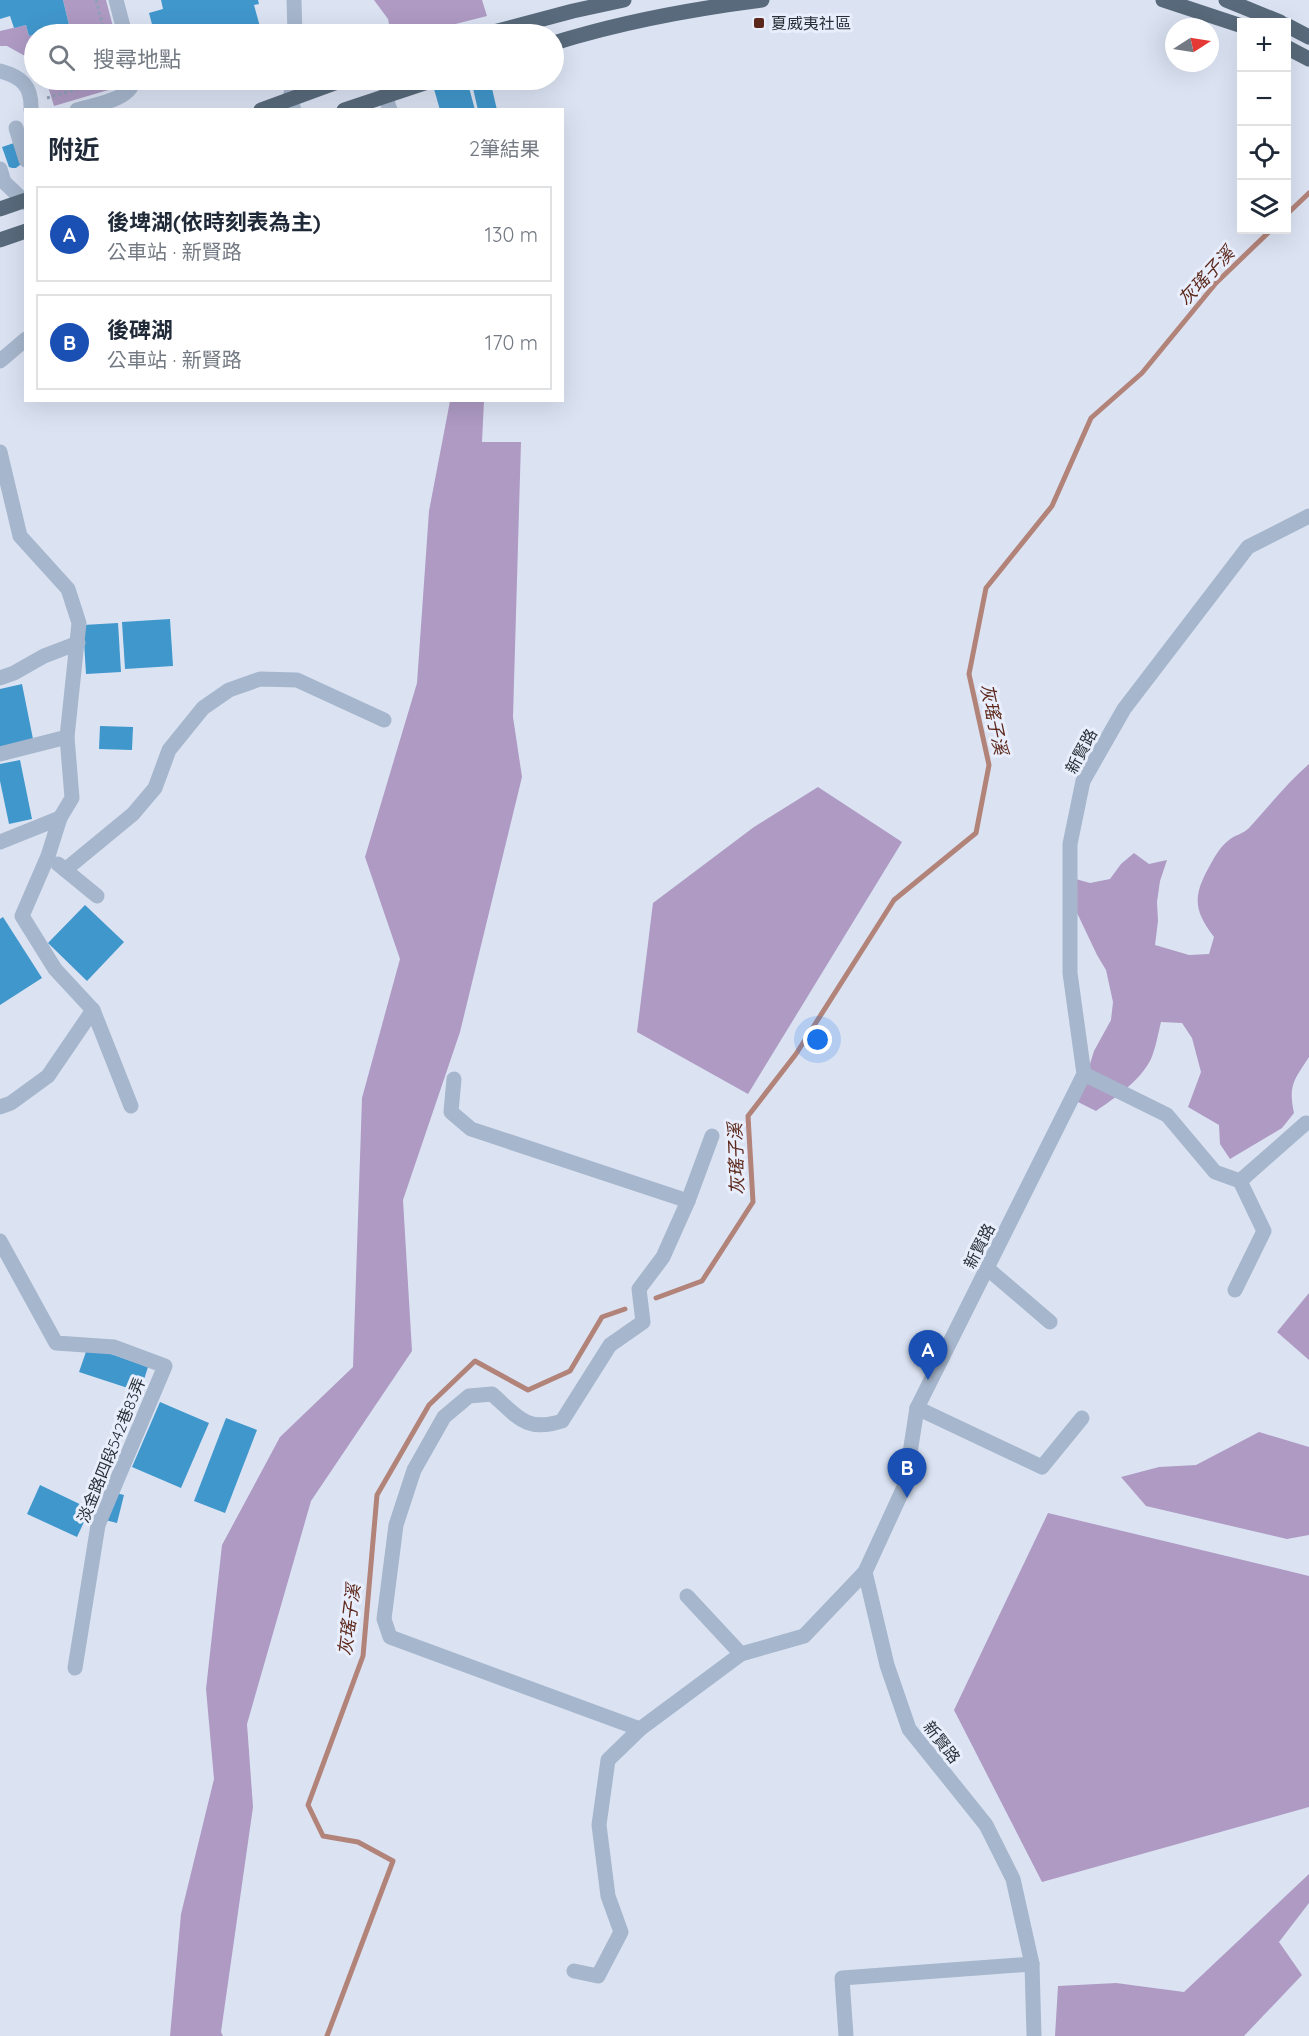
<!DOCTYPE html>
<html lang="zh-TW">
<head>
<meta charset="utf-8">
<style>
  body { margin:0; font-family:Quicksand,"Noto Sans TC",sans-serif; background:#f2f2f3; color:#1f2937 }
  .controls { position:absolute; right:18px; top:18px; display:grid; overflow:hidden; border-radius:0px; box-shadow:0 6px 24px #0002 }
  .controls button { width:54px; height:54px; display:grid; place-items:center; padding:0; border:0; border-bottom:2px solid #e0e1e3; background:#fff; color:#1f2937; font:30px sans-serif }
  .compass { position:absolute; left:1165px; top:18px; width:54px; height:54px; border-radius:50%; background:#fff; box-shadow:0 6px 24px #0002; rotate:78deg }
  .you { position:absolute; left:818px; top:1040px; width:21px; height:21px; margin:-15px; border:4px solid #fff; border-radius:50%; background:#1a73e8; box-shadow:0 0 0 9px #1a73e833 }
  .badge { display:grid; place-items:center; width:39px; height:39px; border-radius:50%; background:#0f766e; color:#fff; font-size:20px; font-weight:700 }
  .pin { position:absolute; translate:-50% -50px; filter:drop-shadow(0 2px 3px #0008) }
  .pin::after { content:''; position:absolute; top:32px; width:21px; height:18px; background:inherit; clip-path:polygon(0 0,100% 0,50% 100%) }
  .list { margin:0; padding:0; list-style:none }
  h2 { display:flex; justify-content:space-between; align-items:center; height:78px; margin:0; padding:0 24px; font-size:26px }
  h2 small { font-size:20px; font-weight:400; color:#747a83 }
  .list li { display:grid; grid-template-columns:39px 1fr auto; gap:18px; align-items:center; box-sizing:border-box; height:96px; margin:0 12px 12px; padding:0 12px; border:2px solid #e0e1e3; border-radius:0px }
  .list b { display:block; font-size:22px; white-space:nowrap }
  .list p { margin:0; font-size:20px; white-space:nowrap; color:#747a83 }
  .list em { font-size:20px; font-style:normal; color:#747a83 }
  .icon { flex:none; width:33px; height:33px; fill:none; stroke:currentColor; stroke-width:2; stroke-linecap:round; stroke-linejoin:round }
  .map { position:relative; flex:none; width:1309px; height:2036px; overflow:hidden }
  .search { position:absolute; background:#fff; box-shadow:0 6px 24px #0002; left:24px; top:24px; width:540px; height:66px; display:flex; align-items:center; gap:15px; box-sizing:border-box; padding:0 21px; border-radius:33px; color:#747a83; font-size:22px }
  .panel { position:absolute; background:#fff; box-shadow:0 6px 24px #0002; left:24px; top:108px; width:540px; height:294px; border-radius:0px }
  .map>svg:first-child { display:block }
  .green { fill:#ae9ac3 }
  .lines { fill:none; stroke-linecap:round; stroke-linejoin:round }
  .stream { stroke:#b28379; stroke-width:5 }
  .building { fill:#4097cc }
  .path { stroke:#90a1b8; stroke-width:3; stroke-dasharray:3 3; stroke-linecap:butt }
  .minor { stroke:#a6b6cc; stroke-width:15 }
  .major { stroke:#586a7b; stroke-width:15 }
  .poi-dot { fill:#5c281b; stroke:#e8eefb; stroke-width:2 }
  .labels { text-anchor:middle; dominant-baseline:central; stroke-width:6; stroke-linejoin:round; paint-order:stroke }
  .poi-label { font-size:16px; fill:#283138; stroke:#e8eefb; text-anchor:start }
  .street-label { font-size:16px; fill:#283138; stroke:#e8eefb }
  .water-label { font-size:18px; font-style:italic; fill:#5c281b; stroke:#e8eefb }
</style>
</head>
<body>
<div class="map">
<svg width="1309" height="2036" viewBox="0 0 1309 2036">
  <rect width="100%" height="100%" fill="#dbe3f3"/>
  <g class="green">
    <polygon points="63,0 106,0 115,34 34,34 34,61 7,46 0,46 0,31 26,25 29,36 69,25"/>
    <polygon points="374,0 482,0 487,16 416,34 391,34 388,19"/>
    <polygon points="46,80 124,80 120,85 115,88 54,106"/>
    <polygon points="450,401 484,401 482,442 521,442 513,717 522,777 460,1032 403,1200 412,1351 311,1501 247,1724 253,1807 221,2032 223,2036 170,2036 181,1914 214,1779 206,1689 222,1545 280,1437 353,1367 362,1098 400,959 365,857 417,683 429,511"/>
    <path d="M1309 764V1057C1294 1080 1288 1085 1294 1113L1282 1128 1230 1159 1220 1144 1219 1125 1188 1107 1201 1072 1192 1038 1182 1023 1161 1022C1158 1034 1156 1047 1151 1059 1140 1081 1116 1097 1096 1111L1078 1102 1094 1051 1111 1020 1113 1002 1106 970 1097 955 1070 898 1072 878 1090 883 1110 879 1121 864 1134 853 1149 864 1167 860 1160 881 1157 902 1158 921 1155 945 1189 955 1209 954 1214 937C1195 912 1192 898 1208 869 1214 858 1219 848 1229 840 1235 835 1243 834 1249 828 1269 806 1287 783 1309 764Z"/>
    <polygon points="818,787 902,842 748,1094 637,1032 653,903 754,827"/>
    <polygon points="1309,1293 1309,1360 1277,1332"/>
    <polygon points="1259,1432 1309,1447 1309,1535 1287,1539 1146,1506 1121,1477 1159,1467 1196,1465"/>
    <polygon points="1048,1513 1309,1576 1309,1807 1042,1882 954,1710"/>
    <polygon points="1309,1874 1309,1903 1279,1942 1302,1975 1244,2036 1055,2036 1058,1986 1116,1983 1184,1992"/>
  </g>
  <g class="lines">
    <g class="stream">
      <polyline points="1286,215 1309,193"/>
      <polyline points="656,1298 702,1281 753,1202 748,1116 796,1054 894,900 976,833 989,765 969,674 986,588 1052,506 1091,418 1142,373 1216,283 1271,230"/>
      <polyline points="327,2036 393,1861 358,1842 323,1836 308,1805 363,1656 377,1495 429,1405 475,1361 528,1390 570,1371 602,1317 625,1309"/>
    </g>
  </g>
  <g class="building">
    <polygon points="0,0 63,0 69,25 29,36 26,25 14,28 10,16 0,19"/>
    <polygon points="161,0 258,0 259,4 254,5 262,34 148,34 147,30 153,28 149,13 163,9"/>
    <polygon points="176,80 213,80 178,90"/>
    <polygon points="467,80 475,110 440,110 434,89"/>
    <polygon points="471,80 490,80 497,110 478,110"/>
    <polygon points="14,143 21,164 16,168 12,168 9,167 2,147"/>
    <polygon points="170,619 173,666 125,669 122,622"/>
    <polygon points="118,623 121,672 86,674 83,625"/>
    <polygon points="22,684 34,744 0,751 0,689"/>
    <polygon points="100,726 133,727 132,750 99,749"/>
    <polygon points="20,760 32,819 9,824 0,781 0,764"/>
    <polygon points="85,905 124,942 87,981 48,943"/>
    <polygon points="3,917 42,978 0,1005 0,919"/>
    <polygon points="88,1346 148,1367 140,1392 79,1372"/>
    <polygon points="160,1402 209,1423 181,1488 132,1467"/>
    <polygon points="226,1418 257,1430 225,1513 194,1501"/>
    <polygon points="40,1485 90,1509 77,1537 27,1514"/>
    <polygon points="112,1492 124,1495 117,1523 105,1520"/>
  </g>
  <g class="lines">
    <g class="path">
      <polyline points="96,0 105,34"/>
      <polyline points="150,86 171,80"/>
      <polyline points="47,98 108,80"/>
    </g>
    <g class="minor">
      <polyline points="116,0 125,34"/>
      <polyline points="294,0 295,34"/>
      <path d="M0 71C22 77 32 86 31 110"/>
      <polyline points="294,80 290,98 294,110"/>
      <polyline points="385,95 390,110"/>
      <path d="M77 110C96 104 129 101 134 80"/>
      <polyline points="16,128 26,160"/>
      <polyline points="0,169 4,182 26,203"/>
      <polyline points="0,361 26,339"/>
      <polyline points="0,452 20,536 68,589 79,623 67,737 72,798 60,818 48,856 22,916 55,969 93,1010 48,1076 11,1103 0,1107"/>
      <polyline points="0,678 14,673 44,656 78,643"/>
      <polyline points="0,754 67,737"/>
      <polyline points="0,842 60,818"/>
      <polyline points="58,864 97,896"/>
      <polyline points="65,870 133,814 155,788 169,750 203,708 229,690 260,679 297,680 384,720"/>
      <polyline points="93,1010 131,1106"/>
      <polyline points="1084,1074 1167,1115 1215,1172 1240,1181 1264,1231 1235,1290"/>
      <path d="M454 1079 451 1112 471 1129 688 1201 663 1257 639 1289 643 1322 610 1345 562 1421C526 1433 517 1416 492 1394L469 1396 444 1417 414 1470 396 1525 384 1619 390 1637 640 1729 741 1654 804 1636 865 1572"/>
      <polyline points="1240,1181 1306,1123"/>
      <polyline points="688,1201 712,1136"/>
      <polyline points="0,1241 56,1343 114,1347 165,1366 98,1525 75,1668"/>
      <polyline points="988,1269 1050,1322"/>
      <polyline points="917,1408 1042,1467 1082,1418"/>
      <polyline points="687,1596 741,1654"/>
      <polyline points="574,1971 598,1976 621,1932 608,1896 599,1825 608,1760 640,1729"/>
      <polyline points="846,2036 842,1978 1032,1964"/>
      <polyline points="1034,2036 1032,1964 1013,1879 986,1825 909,1729 887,1665 865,1572 905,1485 917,1408 1084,1074 1070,973 1070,844 1083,781 1124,709 1248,547 1309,516"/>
    </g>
    <g class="major">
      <polyline points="1163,0 1242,26"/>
      <polyline points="1226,0 1280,22"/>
      <polyline points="1286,25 1309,37"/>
      <polyline points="486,34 573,11 624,0"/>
      <path d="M554 43C621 22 692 9 762 0"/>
      <polyline points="1286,47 1309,59"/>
      <polyline points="261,110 343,80"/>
      <polyline points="344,110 434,80"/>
      <polyline points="0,209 26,200"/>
      <polyline points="0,240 26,231"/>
    </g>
  </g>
  <rect class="poi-dot" x="753" y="17" width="12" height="12" rx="3"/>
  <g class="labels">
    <g class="poi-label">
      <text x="771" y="23">夏威夷社區</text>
    </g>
    <g class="street-label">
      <text transform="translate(1081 751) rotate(-62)">新賢路</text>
      <text transform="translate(979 1246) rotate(-63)">新賢路</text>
      <text transform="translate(111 1450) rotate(-68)">淡金路四段542巷83弄</text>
      <text transform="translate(942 1742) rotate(52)">新賢路</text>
    </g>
    <g class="water-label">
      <text transform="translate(1206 276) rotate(-47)">灰瑤子溪</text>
      <text transform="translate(994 719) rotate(78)">灰瑤子溪</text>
      <text transform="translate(736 1159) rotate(-92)">灰瑤子溪</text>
      <text transform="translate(349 1620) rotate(-83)">灰瑤子溪</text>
    </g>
  </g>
</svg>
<div class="controls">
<button>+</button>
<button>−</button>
<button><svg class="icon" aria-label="locate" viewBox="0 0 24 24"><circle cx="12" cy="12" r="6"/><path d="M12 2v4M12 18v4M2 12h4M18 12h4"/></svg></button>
<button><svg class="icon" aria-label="layers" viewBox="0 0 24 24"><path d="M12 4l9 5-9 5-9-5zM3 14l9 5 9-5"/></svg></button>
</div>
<svg class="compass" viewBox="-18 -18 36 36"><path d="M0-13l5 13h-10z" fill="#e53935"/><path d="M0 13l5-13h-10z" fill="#747a83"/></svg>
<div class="you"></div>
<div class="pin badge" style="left:928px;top:1380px;background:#1a4fb4">A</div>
<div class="pin badge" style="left:907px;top:1498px;background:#1a4fb4">B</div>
<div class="search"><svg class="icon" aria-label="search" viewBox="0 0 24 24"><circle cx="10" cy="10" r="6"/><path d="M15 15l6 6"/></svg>搜尋地點</div>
<section class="panel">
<h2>附近<small>2筆結果</small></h2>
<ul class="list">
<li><span class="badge" style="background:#1a4fb4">A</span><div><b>後埤湖(依時刻表為主)</b><p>公車站 · 新賢路</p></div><em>130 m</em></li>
<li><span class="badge" style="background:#1a4fb4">B</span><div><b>後碑湖</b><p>公車站 · 新賢路</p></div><em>170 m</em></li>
</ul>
</section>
</div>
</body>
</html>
